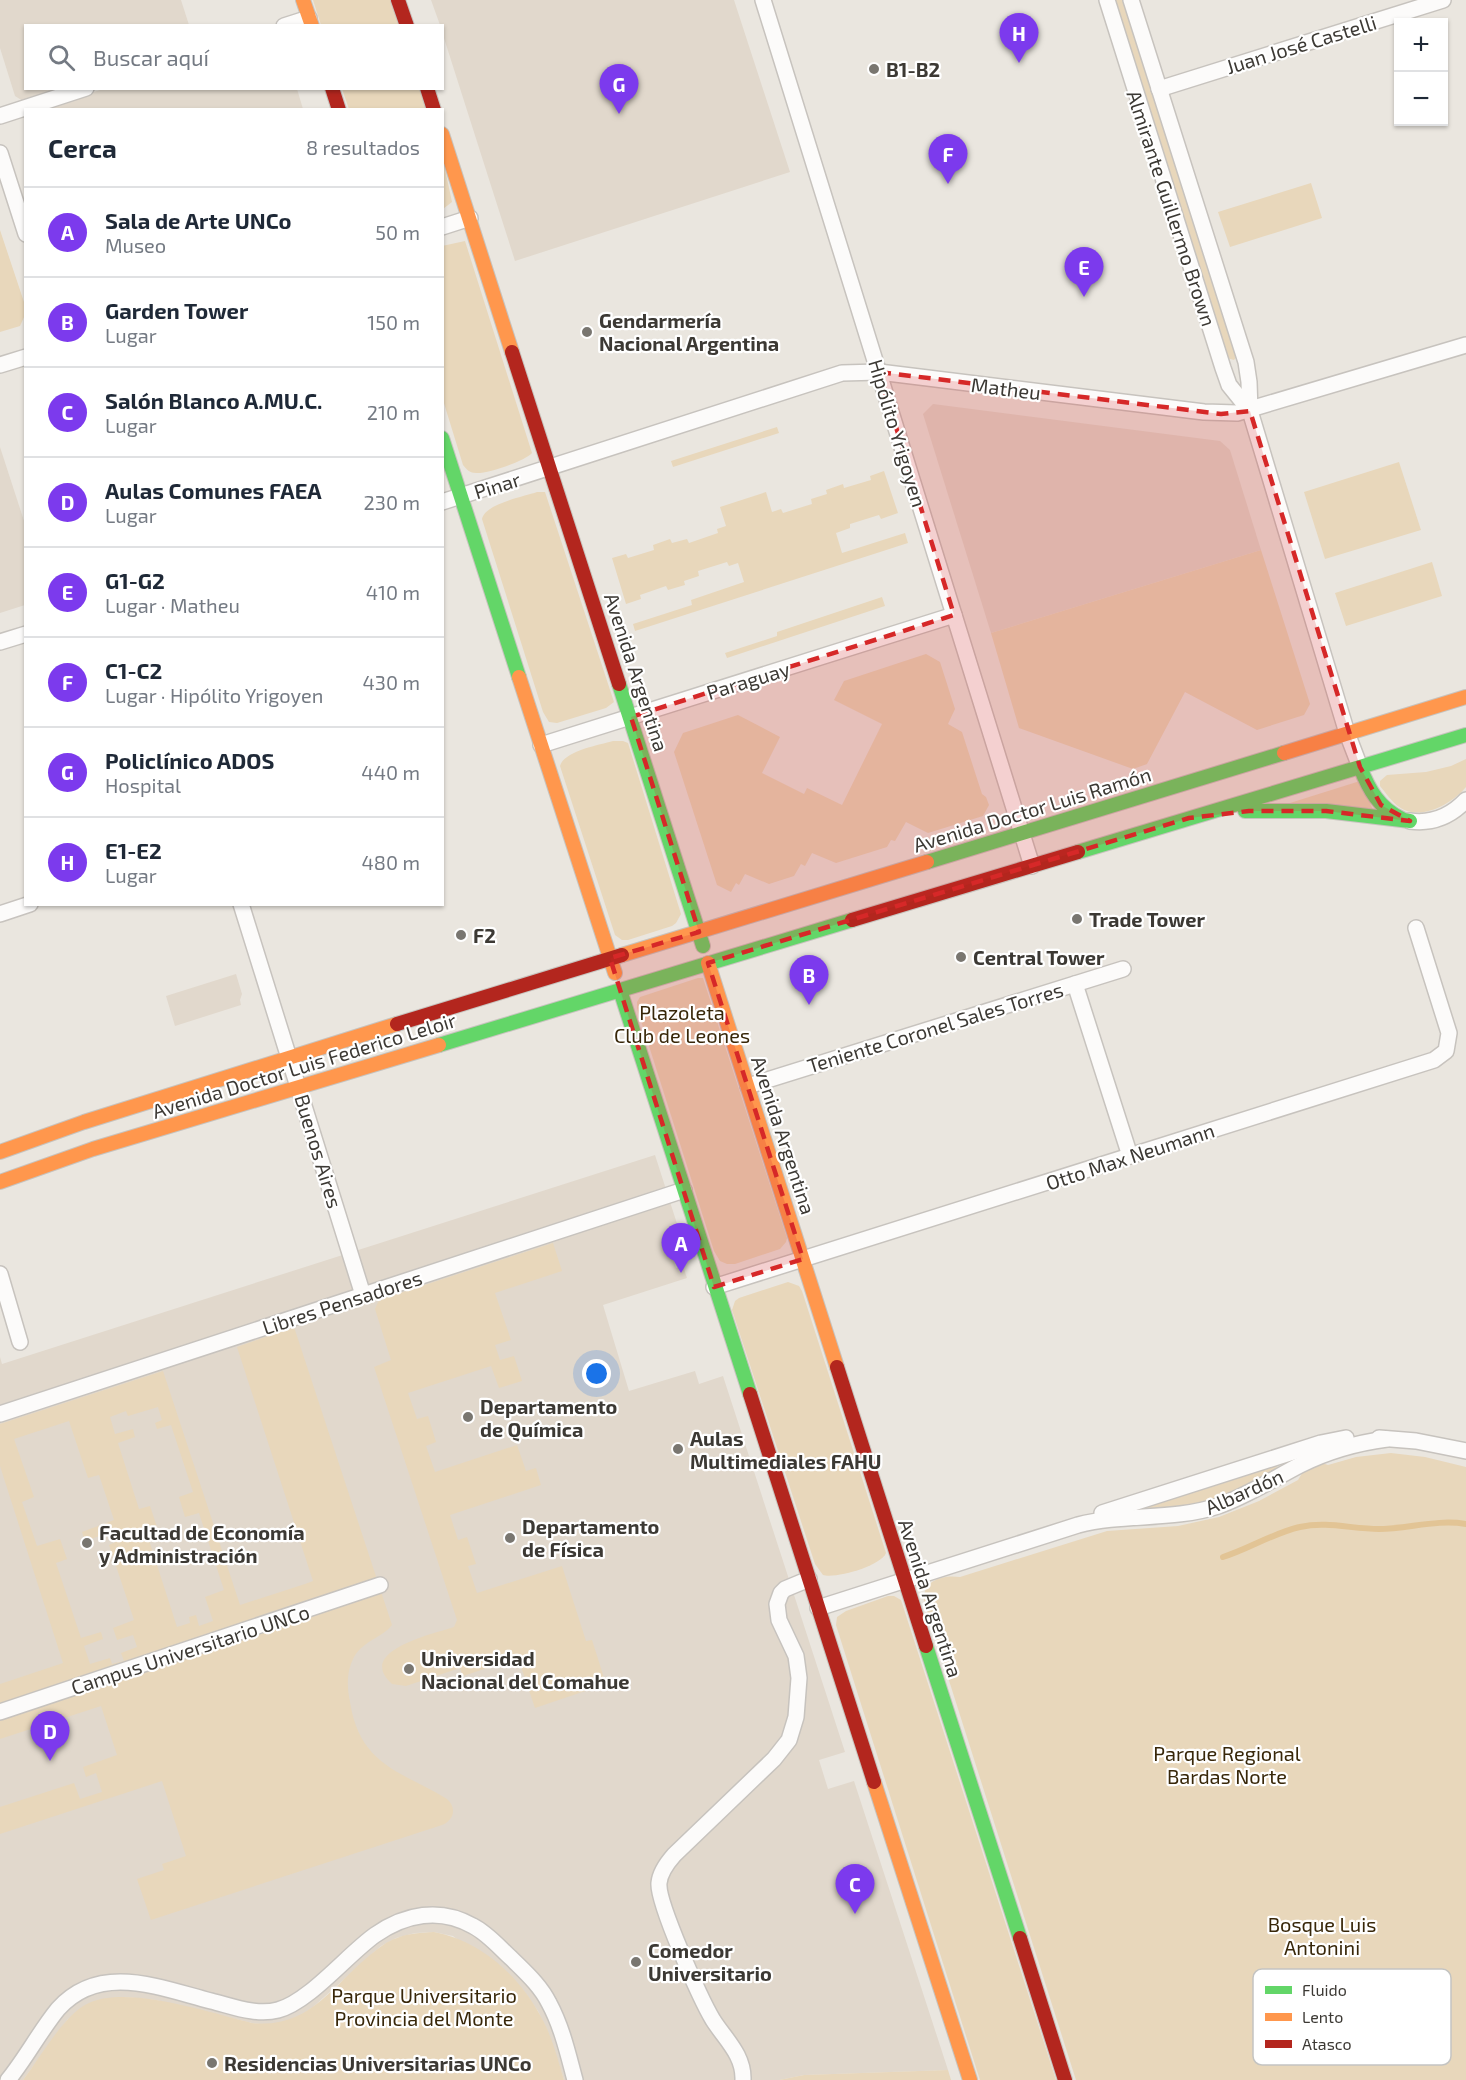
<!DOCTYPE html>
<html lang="es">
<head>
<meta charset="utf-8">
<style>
  body { margin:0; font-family:"Exo 2",sans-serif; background:#f2f2f3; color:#1f2937 }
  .controls { position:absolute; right:18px; top:18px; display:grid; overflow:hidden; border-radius:0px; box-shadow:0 2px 4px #0004 }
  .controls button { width:54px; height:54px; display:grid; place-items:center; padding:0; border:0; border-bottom:2px solid #e0e1e3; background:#fff; color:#1f2937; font:30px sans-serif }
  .you { position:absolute; left:597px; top:1374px; width:21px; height:21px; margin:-15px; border:4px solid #fff; border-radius:50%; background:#1a73e8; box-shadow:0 0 0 9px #1a73e833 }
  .badge { display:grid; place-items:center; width:39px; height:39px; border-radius:50%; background:#7c3aed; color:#fff; font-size:20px; font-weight:700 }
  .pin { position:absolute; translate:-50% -50px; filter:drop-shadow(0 2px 3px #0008) }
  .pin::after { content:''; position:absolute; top:32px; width:21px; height:18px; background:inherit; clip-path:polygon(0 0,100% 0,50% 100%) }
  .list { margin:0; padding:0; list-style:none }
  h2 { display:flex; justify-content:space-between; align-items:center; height:78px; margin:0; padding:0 24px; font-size:26px }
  h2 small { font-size:20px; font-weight:400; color:#747a83 }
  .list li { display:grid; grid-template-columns:39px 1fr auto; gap:18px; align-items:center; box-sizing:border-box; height:90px; padding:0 24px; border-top:2px solid #e0e1e3 }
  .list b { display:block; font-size:22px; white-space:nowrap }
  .list p { margin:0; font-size:20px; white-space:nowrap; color:#747a83 }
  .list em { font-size:20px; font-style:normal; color:#747a83 }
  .icon { flex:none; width:33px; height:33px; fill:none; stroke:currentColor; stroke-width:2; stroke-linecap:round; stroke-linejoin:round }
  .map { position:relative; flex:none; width:1466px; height:2080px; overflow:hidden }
  .search { position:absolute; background:#fff; box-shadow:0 2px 4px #0004; left:24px; top:24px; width:420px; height:66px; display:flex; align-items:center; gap:15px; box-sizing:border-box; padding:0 21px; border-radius:0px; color:#747a83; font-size:22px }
  .panel { position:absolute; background:#fff; box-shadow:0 2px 4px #0004; left:24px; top:108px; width:420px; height:798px; border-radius:0px }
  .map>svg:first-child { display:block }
  .built { fill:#e1d8cc }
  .green { fill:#e8d7bb; fill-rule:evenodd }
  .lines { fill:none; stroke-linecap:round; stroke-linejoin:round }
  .stream { stroke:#e2c495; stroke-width:6 }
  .street-casing { stroke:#c7c3be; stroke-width:18 }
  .fast-casing { stroke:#c7c3be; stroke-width:16 }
  .slow-casing { stroke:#c7c3be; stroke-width:16 }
  .jam-casing { stroke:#c7c3be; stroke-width:16 }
  .street { stroke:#fcfbfa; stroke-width:15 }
  .fast { stroke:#63d668; stroke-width:14 }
  .slow { stroke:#ff974d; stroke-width:14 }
  .jam { stroke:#b3261e; stroke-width:14 }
  .marked { fill:#d62828; fill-opacity:0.2; stroke:#d62828; stroke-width:4.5; stroke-dasharray:12 8; stroke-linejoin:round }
  .poi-dot { fill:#797670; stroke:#fff; stroke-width:2 }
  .labels { text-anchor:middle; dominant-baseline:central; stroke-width:4.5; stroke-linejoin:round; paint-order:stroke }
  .street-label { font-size:20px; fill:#3c3934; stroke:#fff }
  .poi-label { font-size:20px; font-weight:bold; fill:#3c3934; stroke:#fff; text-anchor:start }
  .park-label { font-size:20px; fill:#382709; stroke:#fff }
  .key { fill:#fff; stroke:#c4c4c2; stroke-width:1.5 }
  .key-label { font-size:16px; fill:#3c3934 }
</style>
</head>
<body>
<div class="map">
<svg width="1466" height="2080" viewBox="0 0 1466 2080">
  <rect width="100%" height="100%" fill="#eae6df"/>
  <g class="built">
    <polygon points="0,0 181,0 189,25 26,26 26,88 60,89 23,101 15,96 0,48"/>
    <polygon points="431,0 734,0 790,172 515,261 443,35 442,26 440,25"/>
    <polygon points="106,88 297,89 303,109 40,110"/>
    <polygon points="933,404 1220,441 1230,450 1261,550 991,633 923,414"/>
    <polygon points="0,447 26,527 25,605 0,613"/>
    <polygon points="236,974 242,994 240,1000 241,1005 175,1026 166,996"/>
    <polygon points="655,1155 680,1233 666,1238 676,1268 683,1266 687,1278 603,1305 629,1391 695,1371 699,1384 723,1376 845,1752 819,1760 828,1789 854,1781 948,2070 804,2075 779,2080 564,2080 548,2032 538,2011 524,1991 453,1936 434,1932 415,1933 396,1938 381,1946 313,2007 300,2016 285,2022 268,2025 252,2023 156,2000 126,1997 104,1999 68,2019 23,2080 0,2080 0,1357 2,1364"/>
  </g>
  <g class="green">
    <polygon points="313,0 390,0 399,25 321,25"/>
    <polygon points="1113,0 1124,0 1237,356 1234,360 1227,358"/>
    <polygon points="342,89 420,89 427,109 349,109"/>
    <polygon points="442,155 452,202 443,209 442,209"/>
    <polygon points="1311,183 1322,218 1230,247 1218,212"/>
    <polygon points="0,230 26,308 25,315 20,326 0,332"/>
    <path d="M465 241 532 453C525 461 487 474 476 473 470 473 467 470 463 465L443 400 442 246Z"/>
    <polygon points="777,427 779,433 673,467 671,461"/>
    <polygon points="1399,462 1421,530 1325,559 1304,492"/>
    <polygon points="884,471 898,513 881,519 879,515 850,524 850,528 836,533 842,553 905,533 908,543 635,631 633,624 692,605 691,600 744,582 738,563 729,566 727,562 698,571 699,576 684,581 685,585 668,590 666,586 640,595 641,599 626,604 612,558 626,554 628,558 654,550 653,545 670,539 672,543 687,539 689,543 718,533 717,529 726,526 720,507 766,492 772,512 781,509 783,513 812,504 811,499 827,494 826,490 843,484 844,488 871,480 870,476"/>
    <path d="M537 492H545L614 702 606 708 557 723 549 722 543 712 482 519C485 504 522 497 537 492Z"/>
    <polygon points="1261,550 1310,704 1304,715 1257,730 1185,692 1147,764 1133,769 1019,728 991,633"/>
    <polygon points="1432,562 1442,596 1346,626 1335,593"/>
    <polygon points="882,597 885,606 727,658 725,653 777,636 777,632"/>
    <polygon points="926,654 940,662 955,709 948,724 962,732 982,794 986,797 989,805 983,816 928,833 906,822 895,841 891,840 887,847 836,863 812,853 805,866 801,864 794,876 769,884 745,874 739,885 736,883 731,892 717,885 674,752 683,733 738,715 780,737 762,773 804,794 807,788 842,805 882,724 834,700 844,681"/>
    <path d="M613 741H623L628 743 681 914 676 923 672 926 628 940H622L615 935 560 766C564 751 599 745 613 741Z"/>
    <path d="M1466 759V787C1452 804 1420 822 1399 807 1392 802 1385 792 1380 786V781L1387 775 1426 772 1451 766Z"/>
    <polygon points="1360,781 1374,812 1290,803"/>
    <polygon points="698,978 703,978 787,1238 786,1242 780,1249 735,1264 727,1264 720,1261 714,1251 637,1008 637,1002 640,997"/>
    <path d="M553 1243 562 1271 495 1293 511 1340 495 1345 500 1360 514 1356 522 1381 499 1388 491 1366 408 1393 417 1419 428 1416 436 1442 426 1446 435 1472 517 1445 526 1471 536 1468 541 1485 450 1515 458 1540 467 1537 476 1564 468 1566 477 1593 562 1566 586 1641 592 1640 606 1684 535 1708 518 1658 463 1676 460 1668 406 1686 392 1684C355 1651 433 1634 454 1627L457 1620 374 1367 391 1360 375 1309 378 1302 385 1298Z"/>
    <path d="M788 1282 799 1286 802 1291 886 1553C881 1566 835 1579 823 1575L815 1564 732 1310 735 1301 739 1298Z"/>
    <path d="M294 1327 392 1625C382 1638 364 1640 354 1657 346 1672 347 1687 350 1702 360 1766 401 1771 447 1799 457 1808 454 1820 442 1825L151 1920 137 1879 164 1870 162 1864 186 1856 162 1781 0 1834V1807L74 1783 80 1799 102 1792 96 1773 86 1777 83 1767 117 1755 101 1706 0 1739V1684L63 1663 0 1466V1424L163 1371 240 1605 305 1584 313 1581 237 1347ZM158 1407 162 1420 155 1423 157 1429 171 1425 193 1492 179 1497 185 1517 199 1513 224 1590 205 1597 213 1621 199 1626 196 1615 189 1617 190 1623 177 1627 146 1531 157 1527 150 1506 139 1509 118 1443 135 1437 133 1429 115 1434 110 1417 126 1411 128 1416ZM69 1421 88 1478 99 1475 114 1520 82 1532 85 1541 117 1530 120 1540 109 1545 134 1620 113 1628 117 1640 133 1635 137 1647 121 1653 124 1661 112 1664 110 1658 90 1664 84 1646 103 1639 101 1632 81 1638 56 1563 67 1559 60 1539 37 1546 22 1502 34 1497 14 1439Z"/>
    <path d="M1391 1453 1425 1457 1466 1467V2080H1076L925 1605C919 1582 941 1574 960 1577L1107 1531 1178 1526 1219 1517 1259 1501 1298 1480 1304 1470 1319 1462 1328 1465 1356 1457Z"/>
    <path d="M1277 1463 1278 1466 1275 1469C1255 1481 1234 1495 1212 1501 1185 1509 1155 1512 1128 1510Z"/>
    <polygon points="888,1596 894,1596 901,1600 1056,2080 980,2080 836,1625 837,1617 846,1611"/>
    <path d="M434 1932C486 1942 527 1983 548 2031 555 2047 559 2064 564 2080H23C39 2059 63 2017 85 2005 124 1983 209 2013 252 2023 309 2029 331 1987 370 1955 379 1948 387 1941 397 1938 409 1933 421 1933 434 1932Z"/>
    <polygon points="948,2070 951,2080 779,2080 804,2075"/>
  </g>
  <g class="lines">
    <path class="stream" d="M1223 1557C1249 1549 1273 1533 1300 1527 1327 1521 1352 1529 1379 1529 1408 1529 1436 1519 1466 1524"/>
    <defs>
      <g id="street">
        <polyline points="763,0 1032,866"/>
        <polyline points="1107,0 1223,368 1229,385 1250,411"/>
        <polyline points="1131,0 1246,362 1249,382 1250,411 1347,733 1360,767"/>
        <polyline points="284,26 309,18"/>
        <polyline points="1159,89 1443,0"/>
        <polyline points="0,116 86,88"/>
        <polyline points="0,153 26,234"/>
        <polyline points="442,227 470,218"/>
        <polyline points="0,365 26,357"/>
        <polyline points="442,502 842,373 879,372 1204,412 1237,413 1466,345"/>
        <polyline points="0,642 26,634"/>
        <polyline points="541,745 954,615"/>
        <path d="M1410 821C1432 824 1451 816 1466 800"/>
        <polyline points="241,904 363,1295"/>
        <polyline points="0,914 30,904"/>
        <polyline points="1075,984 1130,1156"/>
        <polyline points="748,1086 1123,969"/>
        <polyline points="0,1274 20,1342"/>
        <polyline points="714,1287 1434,1060 1446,1051 1449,1033 1416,928"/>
        <polyline points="0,1414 684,1190"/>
        <polyline points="1379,1438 1416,1441 1466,1451"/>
        <polyline points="1102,1513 1321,1443 1346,1438"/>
        <path d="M818 1608 1078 1525C1124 1513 1172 1521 1218 1506 1247 1496 1273 1479 1300 1465 1328 1451 1356 1443 1387 1439"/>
        <polyline points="0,1712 380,1585"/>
        <path d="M8 2080C26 2058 40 2031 58 2009 100 1962 160 1988 211 2001 232 2006 256 2016 278 2010 309 2002 348 1954 375 1935 405 1914 440 1907 473 1926 487 1933 499 1947 511 1958 525 1972 540 1985 549 2003 562 2027 568 2054 575 2080"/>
        <path d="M743 2080C744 2055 725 2039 713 2020 701 2000 657 1902 659 1883 660 1872 667 1863 674 1855L774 1759 789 1740 796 1717 799 1678 796 1656 779 1620 777 1604 781 1593 785 1589 809 1579"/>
      </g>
      <g id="fast">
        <polyline points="442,438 519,677"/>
        <polyline points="619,684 703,946"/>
        <path d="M1360 767C1369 790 1379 808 1402 819"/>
        <polyline points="1245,811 1326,811 1410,821"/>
        <polyline points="1078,852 1466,735"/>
        <polyline points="927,862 1284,753"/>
        <polyline points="620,990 750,1394"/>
        <polyline points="439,1045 852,920"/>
        <polyline points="926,1646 1020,1938"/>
      </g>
      <g id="slow">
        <polyline points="303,0 312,26"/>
        <polyline points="442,134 512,352"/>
        <polyline points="519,677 615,973"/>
        <polyline points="1284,753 1466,697"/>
        <polyline points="622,955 927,862"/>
        <polyline points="708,963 837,1367"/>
        <polyline points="0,1152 84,1122 397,1024"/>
        <polyline points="0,1182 93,1149 439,1045"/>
        <polyline points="874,1782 970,2080"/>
      </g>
      <g id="jam">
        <polyline points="398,0 407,26"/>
        <polyline points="332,88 339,110"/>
        <polyline points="427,88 434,110"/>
        <polyline points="512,352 619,684"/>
        <polyline points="852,920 1078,852"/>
        <polyline points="397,1024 622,955"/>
        <polyline points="837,1367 926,1646"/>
        <polyline points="750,1394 874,1782"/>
        <polyline points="1020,1938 1065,2080"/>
      </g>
    </defs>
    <use href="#street" class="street-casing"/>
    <use href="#fast" class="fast-casing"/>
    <use href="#slow" class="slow-casing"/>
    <use href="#jam" class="jam-casing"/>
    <use href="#street" class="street"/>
    <use href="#fast" class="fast"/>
    <use href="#slow" class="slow"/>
    <use href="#jam" class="jam"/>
  </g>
  <path class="marked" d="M879 372 1221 414 1250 411 1360 767 1381 805 1410 821 1326 811H1249L1189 818 708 963 803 1259 714 1287 610 958 699 932 631 717 954 615Z"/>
  <g class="poi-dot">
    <circle cx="874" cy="69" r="6"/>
    <circle cx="587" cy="332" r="6"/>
    <circle cx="1077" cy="919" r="6"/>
    <circle cx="461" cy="935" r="6"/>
    <circle cx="961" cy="957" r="6"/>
    <circle cx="468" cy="1417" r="6"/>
    <circle cx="678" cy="1449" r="6"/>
    <circle cx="510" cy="1538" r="6"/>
    <circle cx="87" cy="1543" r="6"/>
    <circle cx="409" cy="1669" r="6"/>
    <circle cx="636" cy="1962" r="6"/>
    <circle cx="212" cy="2063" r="6"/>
  </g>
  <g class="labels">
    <g class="street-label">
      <text transform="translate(1301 44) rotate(-17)">Juan José Castelli</text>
      <text transform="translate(1172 208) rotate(72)">Almirante Guillermo Brown</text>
      <text transform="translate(1006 388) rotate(7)">Matheu</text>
      <text transform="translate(898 433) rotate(73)">Hipólito Yrigoyen</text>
      <text transform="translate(497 485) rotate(-17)">Pinar</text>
      <text transform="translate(637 672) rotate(72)">Avenida Argentina</text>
      <text transform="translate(748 680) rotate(-17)">Paraguay</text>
      <text transform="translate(1032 809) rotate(-17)">Avenida Doctor Luis Ramón</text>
      <text transform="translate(935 1027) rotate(-17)">Teniente Coronel Sales Torres</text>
      <text transform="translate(304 1065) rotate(-17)">Avenida Doctor Luis Federico Leloir</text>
      <text transform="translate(784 1135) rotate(72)">Avenida Argentina</text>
      <text transform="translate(319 1151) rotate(73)">Buenos Aires</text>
      <text transform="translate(1130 1156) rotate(-18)">Otto Max Neumann</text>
      <text transform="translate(342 1302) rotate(-18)">Libres Pensadores</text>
      <text transform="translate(1244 1491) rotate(-24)">Albardón</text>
      <text transform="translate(931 1598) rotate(72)">Avenida Argentina</text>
      <text transform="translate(190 1649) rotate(-18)">Campus Universitario UNCo</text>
    </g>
    <g class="poi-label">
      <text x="886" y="69">B1-B2</text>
      <text x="599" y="320">Gendarmería<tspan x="599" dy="23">Nacional Argentina</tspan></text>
      <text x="1089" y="919">Trade Tower</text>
      <text x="473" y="935">F2</text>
      <text x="973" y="957">Central Tower</text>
      <text x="480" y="1406">Departamento<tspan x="480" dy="23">de Química</tspan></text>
      <text x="690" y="1438">Aulas<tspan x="690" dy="23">Multimediales FAHU</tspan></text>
      <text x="522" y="1526">Departamento<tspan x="522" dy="23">de Física</tspan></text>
      <text x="99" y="1532">Facultad de Economía<tspan x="99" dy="23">y Administración</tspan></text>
      <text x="421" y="1658">Universidad<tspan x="421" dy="23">Nacional del Comahue</tspan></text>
      <text x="648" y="1950">Comedor<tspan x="648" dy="23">Universitario</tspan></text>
      <text x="224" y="2063">Residencias Universitarias UNCo</text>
    </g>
    <g class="park-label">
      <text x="682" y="1012">Plazoleta<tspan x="682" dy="23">Club de Leones</tspan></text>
      <text x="1227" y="1753">Parque Regional<tspan x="1227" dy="23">Bardas Norte</tspan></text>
      <text x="1322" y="1924">Bosque Luis<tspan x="1322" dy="23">Antonini</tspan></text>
      <text x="424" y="1995">Parque Universitario<tspan x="424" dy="23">Provincia del Monte</tspan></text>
    </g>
  </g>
  <rect x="1253" y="1969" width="198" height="96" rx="9" class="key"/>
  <rect x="1265" y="1986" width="27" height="8" fill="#63d668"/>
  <rect x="1265" y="2013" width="27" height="8" fill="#ff974d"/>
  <rect x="1265" y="2040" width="27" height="8" fill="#b3261e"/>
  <g class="key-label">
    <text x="1302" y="1996">Fluido</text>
    <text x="1302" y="2023">Lento</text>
    <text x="1302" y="2050">Atasco</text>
  </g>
</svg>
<div class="controls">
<button>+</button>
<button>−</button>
</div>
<div class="you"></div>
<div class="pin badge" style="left:681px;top:1273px">A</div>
<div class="pin badge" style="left:809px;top:1005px">B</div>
<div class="pin badge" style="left:855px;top:1914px">C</div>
<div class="pin badge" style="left:50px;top:1761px">D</div>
<div class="pin badge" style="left:1084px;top:297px">E</div>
<div class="pin badge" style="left:948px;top:184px">F</div>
<div class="pin badge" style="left:619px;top:114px">G</div>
<div class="pin badge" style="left:1019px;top:63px">H</div>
<div class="search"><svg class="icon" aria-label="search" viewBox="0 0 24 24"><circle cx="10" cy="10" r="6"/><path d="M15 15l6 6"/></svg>Buscar aquí</div>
<section class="panel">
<h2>Cerca<small>8 resultados</small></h2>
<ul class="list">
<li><span class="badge">A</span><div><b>Sala de Arte UNCo</b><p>Museo</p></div><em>50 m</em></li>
<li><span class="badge">B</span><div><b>Garden Tower</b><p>Lugar</p></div><em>150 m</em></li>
<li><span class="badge">C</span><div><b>Salón Blanco A.MU.C.</b><p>Lugar</p></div><em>210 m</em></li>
<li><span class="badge">D</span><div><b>Aulas Comunes FAEA</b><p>Lugar</p></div><em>230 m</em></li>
<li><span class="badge">E</span><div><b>G1-G2</b><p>Lugar · Matheu</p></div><em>410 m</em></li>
<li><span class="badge">F</span><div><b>C1-C2</b><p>Lugar · Hipólito Yrigoyen</p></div><em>430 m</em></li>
<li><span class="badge">G</span><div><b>Policlínico ADOS</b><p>Hospital</p></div><em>440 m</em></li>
<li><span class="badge">H</span><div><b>E1-E2</b><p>Lugar</p></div><em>480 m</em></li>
</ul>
</section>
</div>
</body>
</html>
